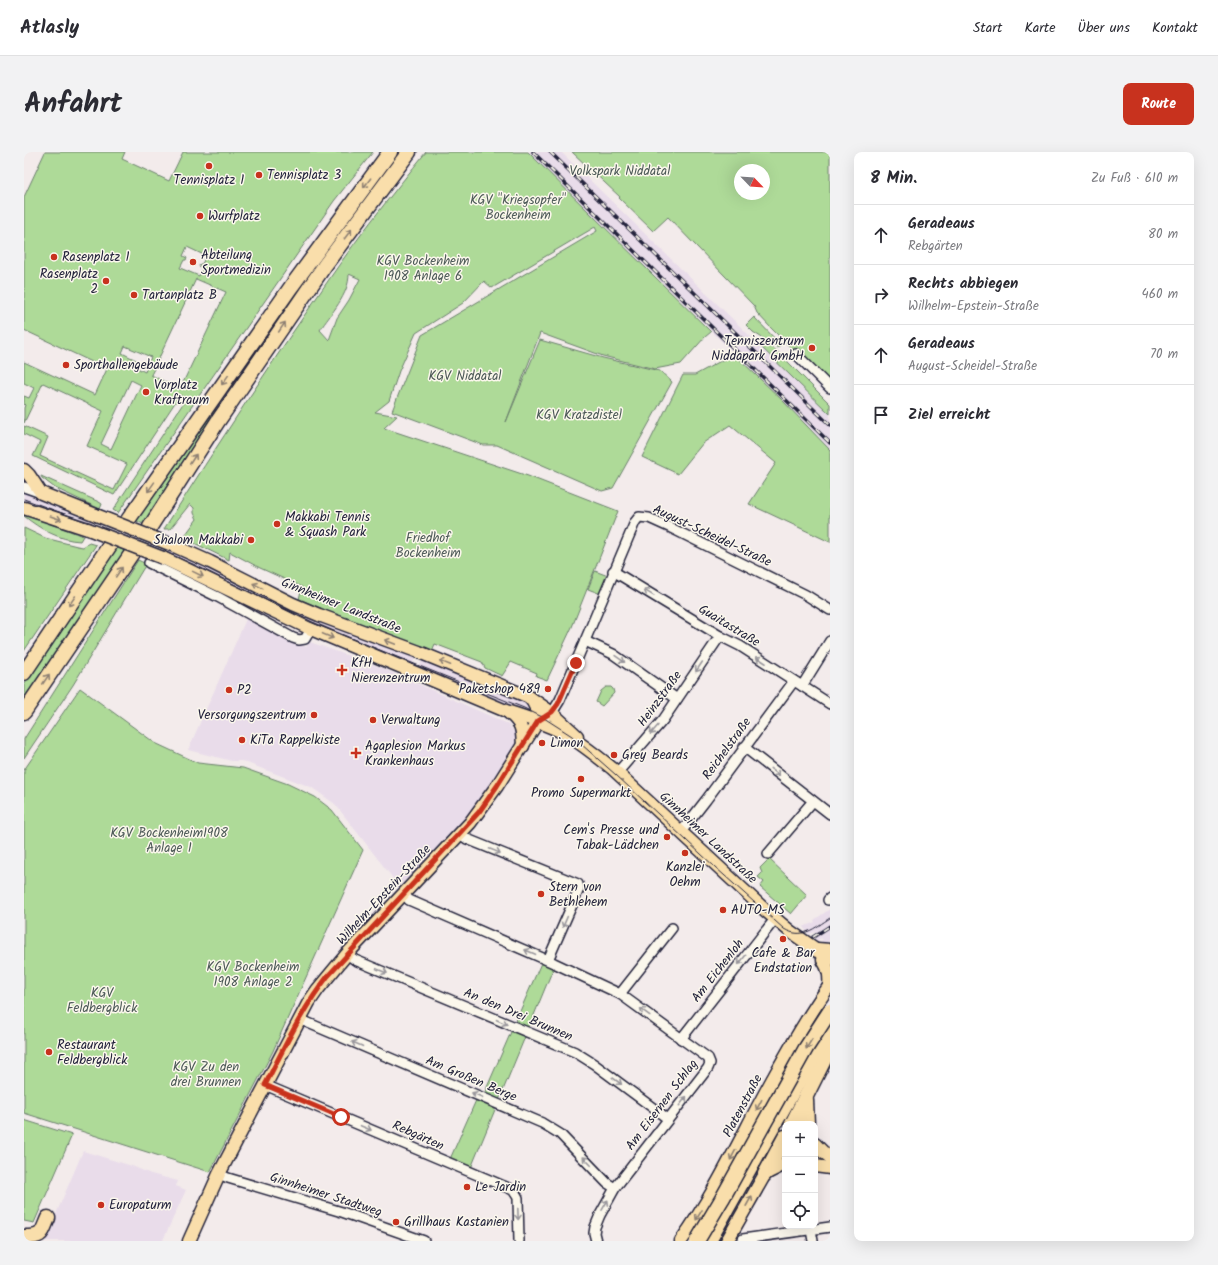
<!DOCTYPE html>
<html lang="de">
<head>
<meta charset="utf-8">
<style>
  body { margin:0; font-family:Kalam,sans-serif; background:#f2f2f3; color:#2b2b33 }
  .controls { position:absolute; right:12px; bottom:12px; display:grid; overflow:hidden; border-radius:8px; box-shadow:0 4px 16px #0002 }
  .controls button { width:36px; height:36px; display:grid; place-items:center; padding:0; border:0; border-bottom:1px solid #e1e1e2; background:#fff; color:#2b2b33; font:20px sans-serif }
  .compass { position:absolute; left:710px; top:12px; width:36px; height:36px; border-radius:50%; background:#fff; box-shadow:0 4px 16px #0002; rotate:115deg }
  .stop { position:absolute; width:12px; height:12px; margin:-9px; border:3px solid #c8321e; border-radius:50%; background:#fff }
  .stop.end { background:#c8321e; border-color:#fff; box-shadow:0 1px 4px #0008 }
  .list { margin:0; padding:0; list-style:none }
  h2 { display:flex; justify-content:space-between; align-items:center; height:52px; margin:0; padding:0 16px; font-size:17px }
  h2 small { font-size:13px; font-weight:400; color:#7c7c81 }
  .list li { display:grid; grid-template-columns:26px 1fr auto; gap:12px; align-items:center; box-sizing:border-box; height:60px; padding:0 16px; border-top:1px solid #e1e1e2 }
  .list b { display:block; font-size:15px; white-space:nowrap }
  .list p { margin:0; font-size:13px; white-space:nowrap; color:#7c7c81 }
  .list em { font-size:13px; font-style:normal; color:#7c7c81 }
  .icon { flex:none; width:22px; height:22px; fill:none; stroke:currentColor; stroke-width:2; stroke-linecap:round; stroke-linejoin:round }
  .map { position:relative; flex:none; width:806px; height:1089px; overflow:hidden; border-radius:8px }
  header { display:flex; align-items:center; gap:24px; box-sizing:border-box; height:56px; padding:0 20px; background:#fff; border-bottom:1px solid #e1e1e2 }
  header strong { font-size:19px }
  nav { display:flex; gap:22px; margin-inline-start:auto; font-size:14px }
  .intro { display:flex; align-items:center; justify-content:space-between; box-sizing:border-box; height:96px; padding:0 24px }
  h1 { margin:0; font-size:28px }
  .button { padding:10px 18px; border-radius:8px; background:#c8321e; color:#fff; font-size:14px; font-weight:700 }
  main { display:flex; gap:24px; padding:0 24px }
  aside { flex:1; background:#fff; border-radius:8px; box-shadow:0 4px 16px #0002 }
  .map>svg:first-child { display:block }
  .built { fill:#e9dcea }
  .green { fill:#aeda98; stroke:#687e6a; fill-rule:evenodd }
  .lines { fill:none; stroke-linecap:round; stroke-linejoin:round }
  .minor-casing { stroke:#22223b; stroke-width:12 }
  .major-casing { stroke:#22223b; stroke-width:15 }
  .highway-casing { stroke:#22223b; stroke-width:17 }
  .minor { stroke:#fbf7ec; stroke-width:9 }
  .major { stroke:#f9deab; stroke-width:12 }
  .highway { stroke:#f9deab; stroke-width:14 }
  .tram { stroke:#22223b; stroke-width:1 }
  .rail-casing { stroke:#22223b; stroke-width:3.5 }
  .rail { stroke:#fbf7ec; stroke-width:2; stroke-dasharray:6; stroke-linecap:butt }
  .major-bridge-casing { stroke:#22223b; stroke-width:15; stroke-linecap:butt }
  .highway-bridge-casing { stroke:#22223b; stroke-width:17; stroke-linecap:butt }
  .major-bridge { stroke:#f9deab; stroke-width:12 }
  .highway-bridge { stroke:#f9deab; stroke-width:14 }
  .oneway { stroke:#8e8073 }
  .oneway2 { stroke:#99979c }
  .route { stroke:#c8321e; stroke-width:5 }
  .poi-dot { fill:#c8321e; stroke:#fbf7ec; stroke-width:1.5 }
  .labels { text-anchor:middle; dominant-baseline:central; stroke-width:3; stroke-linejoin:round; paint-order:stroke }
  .park-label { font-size:13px; fill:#4c5957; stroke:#fbf7ec }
  .poi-label { font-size:13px; fill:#22223b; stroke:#fbf7ec; text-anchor:start }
  .street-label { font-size:13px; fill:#22223b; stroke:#fbf7ec }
</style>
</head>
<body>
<header>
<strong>Atlasly</strong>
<nav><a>Start</a><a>Karte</a><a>Über uns</a><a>Kontakt</a></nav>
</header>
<div class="intro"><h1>Anfahrt</h1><a class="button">Route</a></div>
<main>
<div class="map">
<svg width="806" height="1089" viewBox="0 0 806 1089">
  <rect width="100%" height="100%" fill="#f3ebeb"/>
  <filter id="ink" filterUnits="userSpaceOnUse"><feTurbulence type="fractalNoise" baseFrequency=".025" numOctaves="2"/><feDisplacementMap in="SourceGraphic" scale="8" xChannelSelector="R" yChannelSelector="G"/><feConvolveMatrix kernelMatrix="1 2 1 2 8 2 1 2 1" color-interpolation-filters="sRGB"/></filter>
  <g filter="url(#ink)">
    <g class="built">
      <polygon points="504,0 537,0 806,262 806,298 759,249"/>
      <polygon points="0,338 70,367 65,374 0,351"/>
      <polygon points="146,396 392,505 388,512 388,517 355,503 141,403"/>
      <polygon points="223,465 282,495 286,490 356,515 484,572 494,585 487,604 440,672 375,734 311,652 287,635 218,609 208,609 164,598"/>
      <polygon points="398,509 401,509 506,551 506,561 504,562 395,516"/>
      <polygon points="806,757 806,788 800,792 797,789 799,788 797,786 793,789 788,784 791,782 791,780 785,782 779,775 791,770 790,768"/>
      <polygon points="59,999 108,1014 127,1022 154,1029 152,1034 162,1038 139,1088 140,1089 0,1089 0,1088 21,1088"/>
    </g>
    <g class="green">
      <path d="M21 0H101L98 7 145 29 159 0H349L310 49 94 361 89 358 162 247 156 243 90 343 9 304 16 290 0 282V274L24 285 16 304 90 338 103 312 63 294 79 259 19 231 0 271V256L1 253 0 252V244L5 246 10 236 0 231V210L71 243 83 217 0 178V45ZM163 95 182 104 178 112H176L175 114 179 116 175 124 156 116 160 108H162L163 106 159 104ZM172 127 202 140 156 237 127 223ZM101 194 127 205 121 220 111 215 114 209 98 201ZM107 228 117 233 87 297 77 292Z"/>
      <path d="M402 0H504L687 180 681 185 657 212 631 217 579 204 516 181 482 270 516 188 579 206 636 219 648 230 589 336 578 339 473 293H459L368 259 398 183 573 79 571 75 468 136 460 129 439 151 392 181 375 219 365 249 351 260 373 264 360 276 504 324 594 359 548 475 523 528 512 524 513 521 487 510 478 524 461 516 458 510 411 492 408 499 327 469 275 447 278 435 236 416 206 400 205 408 164 388 162 382 173 367 170 361V356L166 352 146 377H140C194 292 249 208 306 126 336 82 369 41 402 0ZM325 122 336 127 325 148 313 166 305 188 296 178C307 161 325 143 325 122Z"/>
      <path d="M548 0H806V235L746 175 733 161 730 154 644 65 629 79 595 46 596 45ZM716 18H740V42H716Z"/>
      <polygon points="730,165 756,192 754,196 729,180 722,173"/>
      <polygon points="736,189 752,198 806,252 806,262 733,191"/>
      <polygon points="708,200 759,249 806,298 806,390 725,352 752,311 706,273 679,291 654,322 618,305 659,223 671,223 704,205"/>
      <polygon points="190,257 192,258 119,372 111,368"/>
      <polygon points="17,324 75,350 78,352 76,357 31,336 18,326"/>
      <path d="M3 363 59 384 56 389C35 388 16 377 0 364Z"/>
      <polygon points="0,376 21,386 53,394 59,395 65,391 72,393 0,499"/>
      <polygon points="92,395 101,399 0,550 0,532"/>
      <polygon points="114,408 122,412 49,533 0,606 0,587"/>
      <polygon points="571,419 584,424 577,442 564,437"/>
      <polygon points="582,535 587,535 589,537 590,541 578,554 572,550 577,539"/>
      <polygon points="56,536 131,591 174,611 219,616 264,632 291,645 308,658 339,698 249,899 186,1020 0,961 0,618"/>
      <polygon points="745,707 783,743 767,762 736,735 740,730 734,725 738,721 736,716"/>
      <polygon points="517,811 529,817 447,1016 426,1007 453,946 457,949"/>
      <polygon points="0,968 48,983 10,1071 0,1069"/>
    </g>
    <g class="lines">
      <defs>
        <g id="minor">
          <polyline points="772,202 806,236"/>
          <polyline points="0,335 17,341"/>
          <polyline points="125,411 194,445 269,486 275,488 281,487 287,477"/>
          <polyline points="589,419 696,484 716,494 806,552"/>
          <polyline points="561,489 589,502 653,547"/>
          <polyline points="778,534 806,489"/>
          <polyline points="514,569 528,561 536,548 611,370 615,365 625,366 647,376 782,443 806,458"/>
          <polyline points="720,595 806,662"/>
          <polyline points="593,621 639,568 696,484"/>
          <polyline points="657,680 682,648 770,529"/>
          <polyline points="436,682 443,687 554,732 555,737 524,808"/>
          <polyline points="744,702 789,649"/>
          <polyline points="380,742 385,748 530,811 596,842 684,906 686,911 684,916 591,1036 576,1063 571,1075 570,1081 572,1089"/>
          <polyline points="804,748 806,746"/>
          <polyline points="323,802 331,808 551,900 570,912 644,967"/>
          <polyline points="596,842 648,776"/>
          <polyline points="275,867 518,971 536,982 583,1031 591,1036"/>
          <polyline points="657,887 751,767"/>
          <polyline points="241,933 489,1038 493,1044 494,1046 495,1089"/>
          <polyline points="195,1022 204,1026 318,1060 400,1089"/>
          <polyline points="787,1078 789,1089"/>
          <polyline points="719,1087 806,1075"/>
        </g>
        <g id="major">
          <polyline points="0,318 5,323 17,341 72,363"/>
          <polyline points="0,356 64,377"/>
          <polyline points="148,393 186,410 269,452 295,463 395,500 505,545 528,561 553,584"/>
          <path d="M139 406 287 477 482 559C501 565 520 571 538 580 556 590 573 604 589 617L742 759 767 780 806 807"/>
          <path d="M485 561C499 572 498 578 499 594"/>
          <path d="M799 808C805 817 806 824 805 835"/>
          <polyline points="791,992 799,1000 806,1005"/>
          <polyline points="791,1014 806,1016"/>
          <path d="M165 1089 195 1022 285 850 294 837 323 802 446 671 473 634 514 569C514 559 512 552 505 545"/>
          <path d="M657 1089C692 1040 717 985 746 932 764 899 784 863 806 833"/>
          <polyline points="703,1089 741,1022 761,1012"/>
        </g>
        <g id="highway">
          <polyline points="104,368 267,135 366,0"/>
          <polyline points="126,375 194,269 301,113 385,0"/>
          <polyline points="0,521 86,393"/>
          <polyline points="0,560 108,401"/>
          <polyline points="793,798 806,799"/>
          <polyline points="782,948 783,972"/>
          <polyline points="768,972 806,896"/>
          <polyline points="741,1022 761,985"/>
          <path d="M0 1085C19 1085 17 1082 24 1066"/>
          <polyline points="685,1089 779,921 806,880"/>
        </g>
      </defs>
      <use href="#minor" class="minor-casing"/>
      <use href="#major" class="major-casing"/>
      <use href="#highway" class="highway-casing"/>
      <use href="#minor" class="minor"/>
      <use href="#major" class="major"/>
      <use href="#highway" class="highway"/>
      <path class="tram" d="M0 347 127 394 171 413 286 470 500 556 520 566 548 584 592 623 691 715 760 777C779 788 790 776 806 766"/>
      <defs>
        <g id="rail">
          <polyline points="509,0 806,291"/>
          <polyline points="526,0 806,273"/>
          <polyline points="789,785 806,774"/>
        </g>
      </defs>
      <use href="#rail" class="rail-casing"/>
      <use href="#rail" class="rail"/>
      <defs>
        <g id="major-bridge">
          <polyline points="72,363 148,393"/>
          <polyline points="64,377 139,406"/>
        </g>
        <polyline id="highway-bridge" points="673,1089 698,1047 782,896 806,859"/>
      </defs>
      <use href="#major-bridge" class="major-bridge-casing"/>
      <use href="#highway-bridge" class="highway-bridge-casing"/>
      <use href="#major-bridge" class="major-bridge"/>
      <use href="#highway-bridge" class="highway-bridge"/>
    </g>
    <defs><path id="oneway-shaft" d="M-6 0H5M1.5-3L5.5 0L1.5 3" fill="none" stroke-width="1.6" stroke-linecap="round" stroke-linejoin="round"/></defs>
    <g class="oneway">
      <use href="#oneway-shaft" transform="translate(343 31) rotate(127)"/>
      <use href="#oneway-shaft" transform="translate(324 82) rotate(-53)"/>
      <use href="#oneway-shaft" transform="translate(258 175) rotate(-56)"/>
      <use href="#oneway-shaft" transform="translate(201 228) rotate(125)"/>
      <use href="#oneway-shaft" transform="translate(169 307) rotate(-57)"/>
      <use href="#oneway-shaft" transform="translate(127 335) rotate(125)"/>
      <use href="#oneway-shaft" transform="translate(32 366) rotate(19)"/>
      <use href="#oneway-shaft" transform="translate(95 420) rotate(-56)"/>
      <use href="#oneway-shaft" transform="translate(174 422) rotate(26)"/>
      <use href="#oneway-shaft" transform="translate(234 434) rotate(-153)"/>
      <use href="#oneway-shaft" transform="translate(48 449) rotate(124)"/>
      <use href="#oneway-shaft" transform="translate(304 484) rotate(23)"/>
      <use href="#oneway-shaft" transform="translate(366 490) rotate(-159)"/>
      <use href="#oneway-shaft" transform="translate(421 511) rotate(-158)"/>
      <use href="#oneway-shaft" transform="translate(22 527) rotate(-56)"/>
      <use href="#oneway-shaft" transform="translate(785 892) rotate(121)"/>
      <use href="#oneway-shaft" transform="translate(735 953) rotate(117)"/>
      <use href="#oneway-shaft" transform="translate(709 1003) rotate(118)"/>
      <use href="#oneway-shaft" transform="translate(725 1049) rotate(-61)"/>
      <use href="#oneway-shaft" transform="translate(675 1063) rotate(121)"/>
    </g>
    <g class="oneway2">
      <use href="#oneway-shaft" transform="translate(625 441) rotate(-149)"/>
      <use href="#oneway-shaft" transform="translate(596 507) rotate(35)"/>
      <use href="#oneway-shaft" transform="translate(737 508) rotate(-147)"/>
      <use href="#oneway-shaft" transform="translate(675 515) rotate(124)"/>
      <use href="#oneway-shaft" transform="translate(630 578) rotate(131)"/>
      <use href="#oneway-shaft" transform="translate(751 620) rotate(37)"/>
      <use href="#oneway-shaft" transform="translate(471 699) rotate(22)"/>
      <use href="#oneway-shaft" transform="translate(541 770) rotate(113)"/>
      <use href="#oneway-shaft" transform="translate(506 800) rotate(-157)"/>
      <use href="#oneway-shaft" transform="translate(718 808) rotate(128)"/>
      <use href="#oneway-shaft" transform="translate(358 819) rotate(23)"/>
      <use href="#oneway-shaft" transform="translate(621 860) rotate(-144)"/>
      <use href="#oneway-shaft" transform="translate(478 870) rotate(23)"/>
      <use href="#oneway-shaft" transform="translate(333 892) rotate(-157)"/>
      <use href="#oneway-shaft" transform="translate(593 929) rotate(37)"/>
      <use href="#oneway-shaft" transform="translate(453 943) rotate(-157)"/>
      <use href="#oneway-shaft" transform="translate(659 949) rotate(-52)"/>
      <use href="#oneway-shaft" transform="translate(342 976) rotate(23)"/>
      <use href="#oneway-shaft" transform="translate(563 1009) rotate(-134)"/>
      <use href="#oneway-shaft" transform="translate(581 1053) rotate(-60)"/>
      <use href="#oneway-shaft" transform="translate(494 1062) rotate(88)"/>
    </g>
  </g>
  <g class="lines" filter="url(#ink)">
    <path class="route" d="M317 965 241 933C260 896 278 857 304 824L455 660 473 634 514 569 528 560 534 552 552 511"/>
  </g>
  <g class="poi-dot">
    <circle cx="185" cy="14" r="4"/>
    <circle cx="235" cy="23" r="4"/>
    <circle cx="176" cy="64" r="4"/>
    <circle cx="30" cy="105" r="4"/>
    <circle cx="169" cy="110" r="4"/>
    <circle cx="82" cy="129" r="4"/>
    <circle cx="110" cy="143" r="4"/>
    <circle cx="788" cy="196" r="4"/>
    <circle cx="42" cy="213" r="4"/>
    <circle cx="122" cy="240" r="4"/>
    <circle cx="253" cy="372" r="4"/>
    <circle cx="227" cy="388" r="4"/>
    <path d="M316 512h4v4h4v4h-4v4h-4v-4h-4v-4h4z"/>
    <circle cx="524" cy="537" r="4"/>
    <circle cx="205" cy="538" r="4"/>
    <circle cx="290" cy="563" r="4"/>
    <circle cx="349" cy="568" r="4"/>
    <circle cx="218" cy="588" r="4"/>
    <circle cx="518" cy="591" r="4"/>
    <path d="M330 595h4v4h4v4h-4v4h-4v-4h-4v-4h4z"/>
    <circle cx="590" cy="603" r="4"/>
    <circle cx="557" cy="627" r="4"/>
    <circle cx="643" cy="685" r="4"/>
    <circle cx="661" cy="701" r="4"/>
    <circle cx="517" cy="742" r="4"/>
    <circle cx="699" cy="758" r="4"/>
    <circle cx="759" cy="787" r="4"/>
    <circle cx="25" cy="900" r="4"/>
    <circle cx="443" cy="1035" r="4"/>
    <circle cx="77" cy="1053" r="4"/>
    <circle cx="372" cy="1070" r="4"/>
  </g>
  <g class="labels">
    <g class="park-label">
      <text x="596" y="19">Volkspark Niddatal</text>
      <text x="494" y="48">KGV "Kriegsopfer"<tspan x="494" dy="15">Bockenheim</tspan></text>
      <text x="399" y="109">KGV Bockenheim<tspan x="399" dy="15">1908 Anlage 6</tspan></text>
      <text x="441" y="224">KGV Niddatal</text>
      <text x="555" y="263">KGV Kratzdistel</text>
      <text x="404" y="386">Friedhof<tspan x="404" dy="15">Bockenheim</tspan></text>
      <text x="145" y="681">KGV Bockenheim1908<tspan x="145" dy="15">Anlage 1</tspan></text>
      <text x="229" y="815">KGV Bockenheim<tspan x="229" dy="15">1908 Anlage 2</tspan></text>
      <text x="78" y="841">KGV<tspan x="78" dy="15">Feldbergblick</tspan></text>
      <text x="182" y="915">KGV Zu den<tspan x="182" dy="15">drei Brunnen</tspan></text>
    </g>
    <g class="poi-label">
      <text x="243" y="23">Tennisplatz 3</text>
      <text x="185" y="28" text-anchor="middle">Tennisplatz 1</text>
      <text x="184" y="64">Wurfplatz</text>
      <text x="177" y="103">Abteilung<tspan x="177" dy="15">Sportmedizin</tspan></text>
      <text x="38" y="105">Rasenplatz 1</text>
      <text x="74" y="122" text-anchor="end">Rasenplatz<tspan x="74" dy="15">2</tspan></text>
      <text x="118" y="143">Tartanplatz B</text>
      <text x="780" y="189" text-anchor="end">Tenniszentrum<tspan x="780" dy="15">Niddapark GmbH</tspan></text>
      <text x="50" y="213">Sporthallengebäude</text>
      <text x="130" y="233">Vorplatz<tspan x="130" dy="15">Kraftraum</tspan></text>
      <text x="261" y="365">Makkabi Tennis<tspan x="261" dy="15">&amp; Squash Park</tspan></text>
      <text x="219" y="388" text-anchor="end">Shalom Makkabi</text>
      <text x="327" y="511">KfH<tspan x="327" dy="15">Nierenzentrum</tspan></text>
      <text x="516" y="537" text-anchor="end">Paketshop 489</text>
      <text x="213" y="538">P2</text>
      <text x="282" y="563" text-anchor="end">Versorgungszentrum</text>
      <text x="357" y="568">Verwaltung</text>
      <text x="226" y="588">KiTa Rappelkiste</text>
      <text x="526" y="591">Limon</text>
      <text x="341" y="594">Agaplesion Markus<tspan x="341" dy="15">Krankenhaus</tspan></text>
      <text x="598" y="603">Grey Beards</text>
      <text x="557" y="641" text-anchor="middle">Promo Supermarkt</text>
      <text x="635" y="678" text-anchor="end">Cem's Presse und<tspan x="635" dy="15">Tabak-Lädchen</tspan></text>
      <text x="661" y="715" text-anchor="middle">Kanzlei<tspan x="661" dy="15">Oehm</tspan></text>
      <text x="525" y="735">Stern von<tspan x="525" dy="15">Bethlehem</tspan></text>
      <text x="707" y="758">AUTO-MS</text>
      <text x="759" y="801" text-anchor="middle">Cafe &amp; Bar<tspan x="759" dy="15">Endstation</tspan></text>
      <text x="33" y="893">Restaurant<tspan x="33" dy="15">Feldbergblick</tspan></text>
      <text x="451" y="1035">Le Jardin</text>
      <text x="85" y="1053">Europaturm</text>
      <text x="380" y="1070">Grillhaus Kastanien</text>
    </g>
    <g class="street-label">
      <text transform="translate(688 384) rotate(25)">August-Scheidel-Straße</text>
      <text transform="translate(317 454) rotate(22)">Ginnheimer Landstraße</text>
      <text transform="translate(705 474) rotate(31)">Guaitastraße</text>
      <text transform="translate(636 547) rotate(-54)">Heinzstraße</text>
      <text transform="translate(703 597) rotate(-54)">Reichelstraße</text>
      <text transform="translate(684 686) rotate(43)">Ginnheimer Landstraße</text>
      <text transform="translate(360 743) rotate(-47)">Wilhelm-Epstein-Straße</text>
      <text transform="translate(694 819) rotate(-52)">Am Eichenloh</text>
      <text transform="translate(494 863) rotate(23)">An den Drei Brunnen</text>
      <text transform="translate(447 927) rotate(23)">Am Großen Berge</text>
      <text transform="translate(638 953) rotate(-53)">Am Eisernen Schlag</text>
      <text transform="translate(719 954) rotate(-62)">Platenstraße</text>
      <text transform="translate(394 984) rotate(24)">Rebgärten</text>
      <text transform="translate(302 1043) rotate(18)">Ginnheimer Stadtweg</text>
    </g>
  </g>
</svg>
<div class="controls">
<button>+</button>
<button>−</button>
<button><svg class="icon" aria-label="locate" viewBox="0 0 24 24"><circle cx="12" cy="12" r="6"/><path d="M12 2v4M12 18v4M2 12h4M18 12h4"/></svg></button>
</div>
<svg class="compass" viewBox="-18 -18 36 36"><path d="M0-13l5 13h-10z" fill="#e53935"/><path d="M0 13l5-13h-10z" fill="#7c7c81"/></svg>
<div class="stop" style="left:317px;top:965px"></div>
<div class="stop end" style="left:552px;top:511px"></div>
</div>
<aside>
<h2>8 Min.<small>Zu Fuß · 610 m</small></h2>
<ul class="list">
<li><svg class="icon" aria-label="ahead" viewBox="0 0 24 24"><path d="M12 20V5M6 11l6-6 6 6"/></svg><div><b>Geradeaus</b><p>Rebgärten</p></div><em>80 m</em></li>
<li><svg class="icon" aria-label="right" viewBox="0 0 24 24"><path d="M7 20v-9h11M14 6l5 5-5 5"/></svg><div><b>Rechts abbiegen</b><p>Wilhelm-Epstein-Straße</p></div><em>460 m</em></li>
<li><svg class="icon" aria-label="ahead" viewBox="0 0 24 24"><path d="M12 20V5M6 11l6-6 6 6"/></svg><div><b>Geradeaus</b><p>August-Scheidel-Straße</p></div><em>70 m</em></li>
<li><svg class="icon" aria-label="arrive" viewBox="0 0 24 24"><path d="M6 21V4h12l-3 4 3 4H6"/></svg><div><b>Ziel erreicht</b></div></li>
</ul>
</aside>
</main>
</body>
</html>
